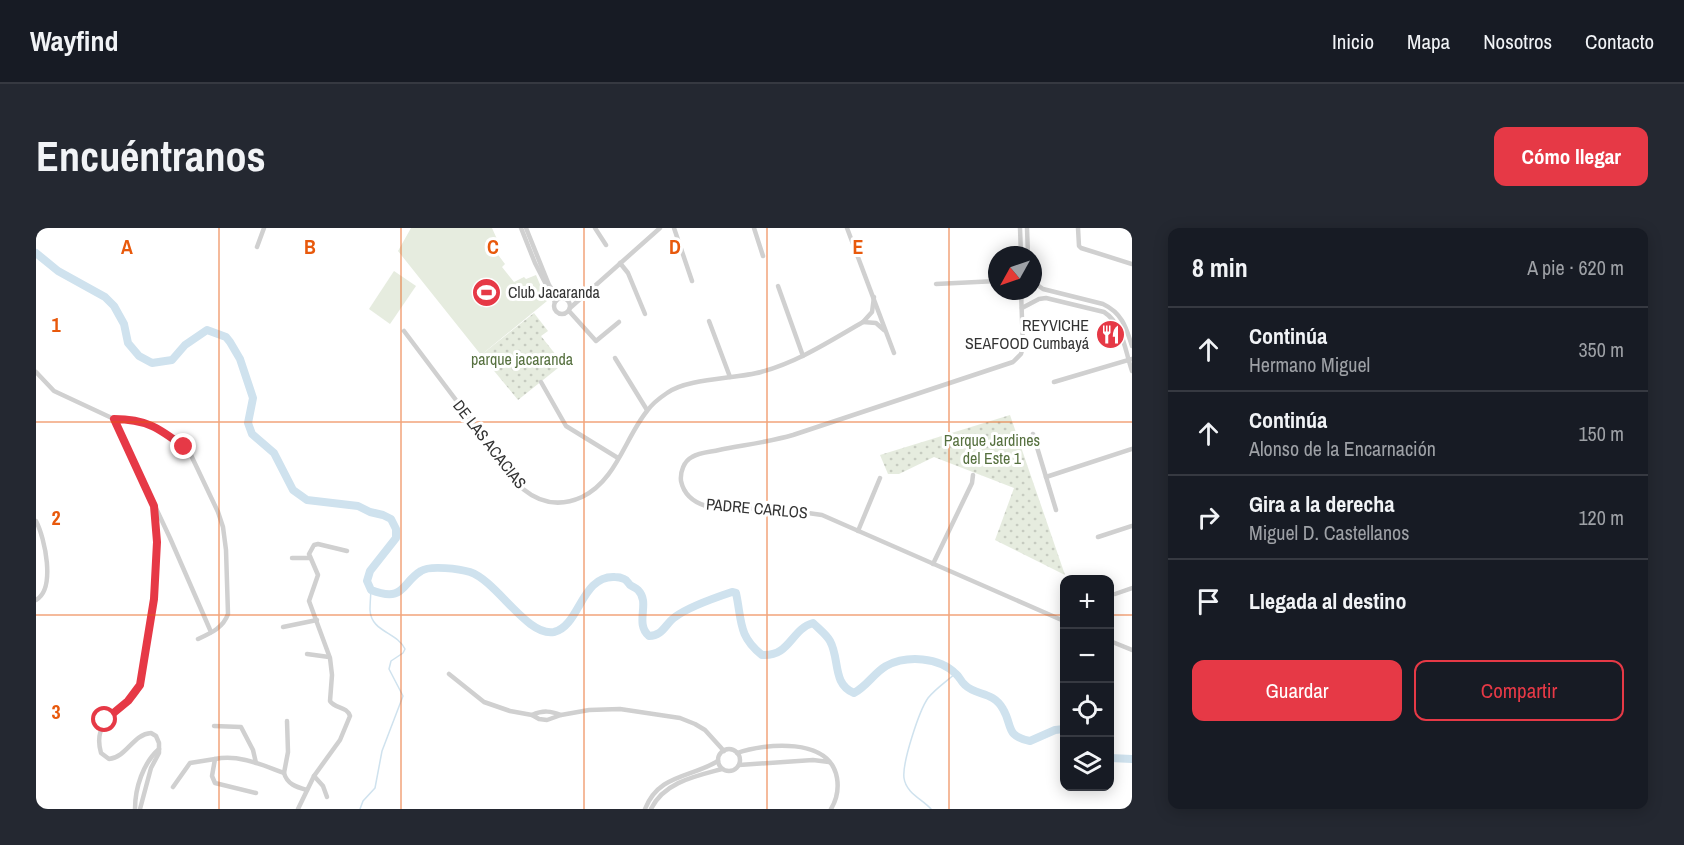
<!DOCTYPE html>
<html lang="es">
<head>
<meta charset="utf-8">
<style>
  body { margin:0; font-family:"Archivo Narrow",sans-serif; background:#242831; color:#f1f3f6 }
  .controls { position:absolute; right:18px; bottom:18px; display:grid; overflow:hidden; border-radius:12px; box-shadow:0 3px 15px #0003 }
  .controls button { width:54px; height:54px; display:grid; place-items:center; padding:0; border:0; border-bottom:2px solid #363941; background:#171b24; color:#f1f3f6; font:30px sans-serif }
  .compass { position:absolute; left:952px; top:18px; width:54px; height:54px; border-radius:50%; background:#171b24; box-shadow:0 3px 15px #0003; rotate:230deg }
  .stop { position:absolute; width:18px; height:18px; margin:-14px; border:4px solid #e63946; border-radius:50%; background:#fff }
  .stop.end { background:#e63946; border-color:#fff; box-shadow:0 2px 6px #0008 }
  .list { margin:0; padding:0; list-style:none }
  h2 { display:flex; justify-content:space-between; align-items:center; height:78px; margin:0; padding:0 24px; font-size:26px }
  h2 small { font-size:20px; font-weight:400; color:#9ea1a6 }
  .list li { display:grid; grid-template-columns:39px 1fr auto; gap:18px; align-items:center; box-sizing:border-box; height:84px; padding:0 24px; border-top:2px solid #363941 }
  .list b { display:block; font-size:22px; white-space:nowrap }
  .list p { margin:0; font-size:20px; white-space:nowrap; color:#9ea1a6 }
  .list em { font-size:20px; font-style:normal; color:#9ea1a6 }
  .actions { display:flex; gap:12px; padding:18px 24px }
  .actions a { flex:1; padding:14px 0; border:2px solid #e63946; border-radius:12px; text-align:center; font-size:21px; color:#e63946 }
  .actions .main { background:#e63946; color:#fff }
  .icon { flex:none; width:33px; height:33px; fill:none; stroke:currentColor; stroke-width:2; stroke-linecap:round; stroke-linejoin:round }
  .map { position:relative; flex:none; width:1096px; height:581px; overflow:hidden; border-radius:12px }
  header { display:flex; align-items:center; gap:36px; box-sizing:border-box; height:84px; padding:0 30px; background:#171b24; border-bottom:2px solid #363941 }
  header strong { font-size:28px }
  nav { display:flex; gap:33px; margin-inline-start:auto; font-size:21px }
  .intro { display:flex; align-items:center; justify-content:space-between; box-sizing:border-box; height:144px; padding:0 36px }
  h1 { margin:0; font-size:42px }
  .button { padding:15px 27px; border-radius:12px; background:#e63946; color:#fff; font-size:21px; font-weight:700 }
  main { display:flex; gap:36px; padding:0 36px }
  aside { flex:1; background:#171b24; border-radius:12px; box-shadow:0 3px 15px #0003 }
  .map>svg:first-child { display:block }
  .grass { fill:url(#grass-dots) }
  .garden { fill:#e6ecdf }
  .lines { fill:none; stroke-linecap:round; stroke-linejoin:round }
  .stream { stroke:#cfe2ee; stroke-width:1.5 }
  .river { stroke:#cfe2ee; stroke-width:8 }
  .minor { stroke:#d0d0d0; stroke-width:4.5 }
  .route { stroke:#e63946; stroke-width:8 }
  .grid { fill:none; stroke:#e8590c; stroke-width:1.5; stroke-opacity:0.55 }
  .labels { text-anchor:middle; dominant-baseline:central; stroke-width:6; stroke-linejoin:round; paint-order:stroke }
  .poi-label { font-size:16px; fill:#333; stroke:#fff; text-anchor:start }
  .park-label { font-size:16px; fill:#56703f; stroke:#fff }
  .street-label { font-size:16px; fill:#333; stroke:#fff }
  .grid-label { font-size:20px; text-anchor:middle; font-weight:bold; fill:#e8590c; stroke:#fff; stroke-width:6; stroke-linejoin:round; paint-order:stroke }
</style>
</head>
<body>
<header>
<strong>Wayfind</strong>
<nav><a>Inicio</a><a>Mapa</a><a>Nosotros</a><a>Contacto</a></nav>
</header>
<div class="intro"><h1>Encuéntranos</h1><a class="button">Cómo llegar</a></div>
<main>
<div class="map">
<svg width="1096" height="581" viewBox="0 0 1096 581">
  <defs>
    <pattern id="grass-dots" width="8" height="8" patternUnits="userSpaceOnUse" patternTransform="scale(1.5)"><rect width="8" height="8" fill="#e6ecdf"/><path d="M2 2h.1M6 6h.1" fill="none" stroke="#c6cbc0" stroke-width="1.8" stroke-linecap="round"/></pattern>
  </defs>
  <rect width="100%" height="100%" fill="#fff"/>
  <g class="grass">
    <polygon points="498,85 512,103 505,108 527,136 482,172 445,127"/>
    <polygon points="974,187 1029,347 959,312 978,260 898,229 863,246 852,246 844,227"/>
  </g>
  <g class="garden">
    <polygon points="375,0 456,0 465,20 460,24 469,36 466,39 478,54 488,49 490,51 500,47 511,73 445,127 362,23"/>
    <polygon points="358,43 380,58 354,96 333,81"/>
  </g>
  <g class="lines">
    <g class="stream">
      <path d="M324 581 327 573 339 560 346 523 367 468 353 441 355 433 367 425 369 421C361 404 335 404 334 382 334 374 335 366 335 357"/>
      <path d="M895 581C886 571 870 565 868 550 866 535 883 483 892 470 899 461 911 453 920 445"/>
    </g>
    <g class="river">
      <path d="M0 25 22 43 69 69 78 78 88 96 92 115 103 128 116 135 136 132 149 117 171 102 190 109 194 114 204 131 217 170 212 195 216 206 238 225 257 262 271 272 322 278 334 284 347 287 355 291 360 301V310L334 343 331 353 335 362C369 375 365 355 385 343 394 337 424 341 434 344 461 353 491 409 518 404 544 398 545 347 579 349 582 349 586 350 588 351 591 352 592 355 594 357 597 359 600 360 602 362 615 375 598 395 613 408 627 408 629 396 639 389 651 380 681 369 696 364L700 365C706 393 702 408 726 427 754 429 755 401 777 395 783 401 790 406 794 413 804 431 796 456 818 465 831 458 838 445 850 438 871 427 903 429 920 446 924 449 925 454 929 457 940 468 957 463 967 481 977 498 969 508 994 513L1019 502 1028 501"/>
      <polyline points="1074,530 1096,531"/>
    </g>
    <g class="minor">
      <polyline points="485,0 499,35 519,74"/>
      <polyline points="490,0 513,57 522,70"/>
      <polyline points="559,0 570,17"/>
      <polyline points="638,0 656,53"/>
      <polyline points="718,0 727,28"/>
      <polyline points="811,0 858,125"/>
      <polyline points="984,0 985,27"/>
      <polyline points="991,0 992,27"/>
      <polyline points="1042,0 1043,18 1045,20 1096,36"/>
      <polyline points="221,19 228,0"/>
      <polyline points="584,35 592,45 609,86"/>
      <path d="M997 54 1007 61 1067 76C1086 85 1090 99 1096 118"/>
      <polyline points="900,56 961,53"/>
      <polyline points="742,58 767,128"/>
      <path d="M985 63 987 119 985 126 977 134 757 207C733 214 708 217 683 222 675 224 664 224 656 229 648 233 644 244 645 253 648 267 657 274 670 278L765 284 786 287 1028 393"/>
      <circle cx="526" cy="78" r="8"/>
      <polyline points="534,80 624,0"/>
      <path d="M986 80 1003 71 1010 70 1068 84C1087 96 1089 123 1096 143"/>
      <polyline points="533,83 560,113 583,94"/>
      <polyline points="673,93 694,149"/>
      <polyline points="827,94 840,95 848,102"/>
      <path d="M368 103 487 261C504 275 524 279 546 269 580 253 589 210 611 183 616 176 625 169 631 165 651 150 700 151 725 144 762 134 794 113 827 94L836 84 838 69"/>
      <polyline points="579,130 611,182"/>
      <path d="M0 144 18 163 78 191H96L121 199 154 225 182 284 187 299 190 322 192 386C187 400 175 405 162 411"/>
      <polyline points="505,154 530,198 582,230"/>
      <polyline points="1018,154 1096,131"/>
      <polyline points="78,191 134,310 175,404"/>
      <polyline points="997,206 1020,282"/>
      <polyline points="1010,249 1096,221"/>
      <path d="M0 293C9 310 20 361 0 372"/>
      <polyline points="822,303 844,250"/>
      <polyline points="1062,309 1096,298"/>
      <polyline points="256,330 274,330"/>
      <polyline points="897,336 936,255 937,247"/>
      <polyline points="1079,366 1096,360"/>
      <polyline points="247,399 281,392"/>
      <polyline points="1074,413 1096,422"/>
      <polyline points="271,426 293,429"/>
      <polyline points="413,446 448,474 474,483 496,487 503,491 511,492 525,487 553,482 584,481 644,490 659,496 669,502 688,523"/>
      <path d="M496 487C507 482 515 483 525 487"/>
      <polyline points="178,498 205,499 217,522 220,535"/>
      <circle cx="693" cy="532" r="11"/>
      <path d="M701 525C729 515 794 509 801 550 803 562 801 571 795 581"/>
      <polyline points="703,537 777,532 793,534"/>
      <polyline points="248,545 252,524 251,493"/>
      <polyline points="278,548 287,558 291,569"/>
      <polyline points="137,559 154,535 179,531"/>
      <path d="M220 565 179 555 176 548 179 531C203 526 226 537 248 545 251 556 260 559 271 562"/>
      <path d="M99 581C99 560 107 535 123 521"/>
      <path d="M104 581 115 540 123 525V515L120 508 115 505C97 506 91 529 73 531L65 525C54 486 94 485 104 458 108 447 108 432 110 421 118 372 122 327 119 278"/>
      <path d="M262 581 278 548 304 512 314 488C311 478 299 481 294 473L296 447 294 430 273 373 282 347 273 326 278 317 282 316 311 323"/>
      <path d="M609 581C623 546 654 550 682 533"/>
      <path d="M615 581C628 554 660 548 686 541"/>
    </g>
  </g>
  <g class="lines">
    <path class="route" d="M69 492 92 473 104 457 118 371 121 314 118 278 78 191C110 191 123 200 148 219"/>
  </g>
  <path class="grid" d="M183 0V581M365 0V581M548 0V581M731 0V581M913 0V581M0 194H1096M0 387H1028M1074 387H1096"/>
  <defs>
    <symbol id="stadium-disc" viewBox="-11 -11 22 22"><circle r="9.5" fill="#e63946" stroke="#fff"/><path d="M0-5a6.5 5 0 1 0 0 10a6.5 5 0 1 0 0-10ZM-3.5-1.8h7v3.6h-7Z" fill="#fff"/></symbol>
    <symbol id="restaurant-disc" viewBox="-11 -11 22 22"><circle r="9.5" fill="#e63946" stroke="#fff"/><path d="M-5-6h1v4h1v-4h1v4h1v-4h1v5L-1.5 .5V6h-2V.5L-5-1ZM5-6V6H3V1.5H1.5Q1.5-4 5-6Z" fill="#fff"/></symbol>
  </defs>
  <g fill-rule="evenodd">
    <use href="#stadium-disc" x="434" y="48" width="33" height="33"/>
    <use href="#restaurant-disc" x="1058" y="90" width="33" height="33"/>
  </g>
  <g class="labels">
    <g class="poi-label">
      <text x="472" y="64">Club Jacaranda</text>
      <text x="1053" y="97" text-anchor="end">REYVICHE<tspan x="1053" dy="18">SEAFOOD Cumbayá</tspan></text>
    </g>
    <g class="park-label">
      <text x="486" y="131">parque jacaranda</text>
      <text x="956" y="212">Parque Jardines<tspan x="956" dy="18">del Este 1</tspan></text>
    </g>
    <g class="street-label">
      <text transform="translate(454 216) rotate(52)">DE LAS ACACIAS</text>
      <text transform="translate(721 280) rotate(5)">PADRE CARLOS</text>
    </g>
  </g>
  <g class="grid-label">
    <text x="91" y="26">A</text>
    <text x="274" y="26">B</text>
    <text x="457" y="26">C</text>
    <text x="639" y="26">D</text>
    <text x="822" y="26">E</text>
    <text x="20" y="104">1</text>
    <text x="20" y="297">2</text>
    <text x="20" y="491">3</text>
  </g>
</svg>
<div class="controls">
<button>+</button>
<button>−</button>
<button><svg class="icon" aria-label="locate" viewBox="0 0 24 24"><circle cx="12" cy="12" r="6"/><path d="M12 2v4M12 18v4M2 12h4M18 12h4"/></svg></button>
<button><svg class="icon" aria-label="layers" viewBox="0 0 24 24"><path d="M12 4l9 5-9 5-9-5zM3 14l9 5 9-5"/></svg></button>
</div>
<svg class="compass" viewBox="-18 -18 36 36"><path d="M0-13l5 13h-10z" fill="#e53935"/><path d="M0 13l5-13h-10z" fill="#9ea1a6"/></svg>
<div class="stop" style="left:69px;top:492px"></div>
<div class="stop end" style="left:148px;top:219px"></div>
</div>
<aside>
<h2>8 min<small>A pie · 620 m</small></h2>
<ul class="list">
<li><svg class="icon" aria-label="ahead" viewBox="0 0 24 24"><path d="M12 20V5M6 11l6-6 6 6"/></svg><div><b>Continúa</b><p>Hermano Miguel</p></div><em>350 m</em></li>
<li><svg class="icon" aria-label="ahead" viewBox="0 0 24 24"><path d="M12 20V5M6 11l6-6 6 6"/></svg><div><b>Continúa</b><p>Alonso de la Encarnación</p></div><em>150 m</em></li>
<li><svg class="icon" aria-label="right" viewBox="0 0 24 24"><path d="M7 20v-9h11M14 6l5 5-5 5"/></svg><div><b>Gira a la derecha</b><p>Miguel D. Castellanos</p></div><em>120 m</em></li>
<li><svg class="icon" aria-label="arrive" viewBox="0 0 24 24"><path d="M6 21V4h12l-3 4 3 4H6"/></svg><div><b>Llegada al destino</b></div></li>
</ul>
<div class="actions"><a class="main">Guardar</a><a>Compartir</a></div>
</aside>
</main>
</body>
</html>
